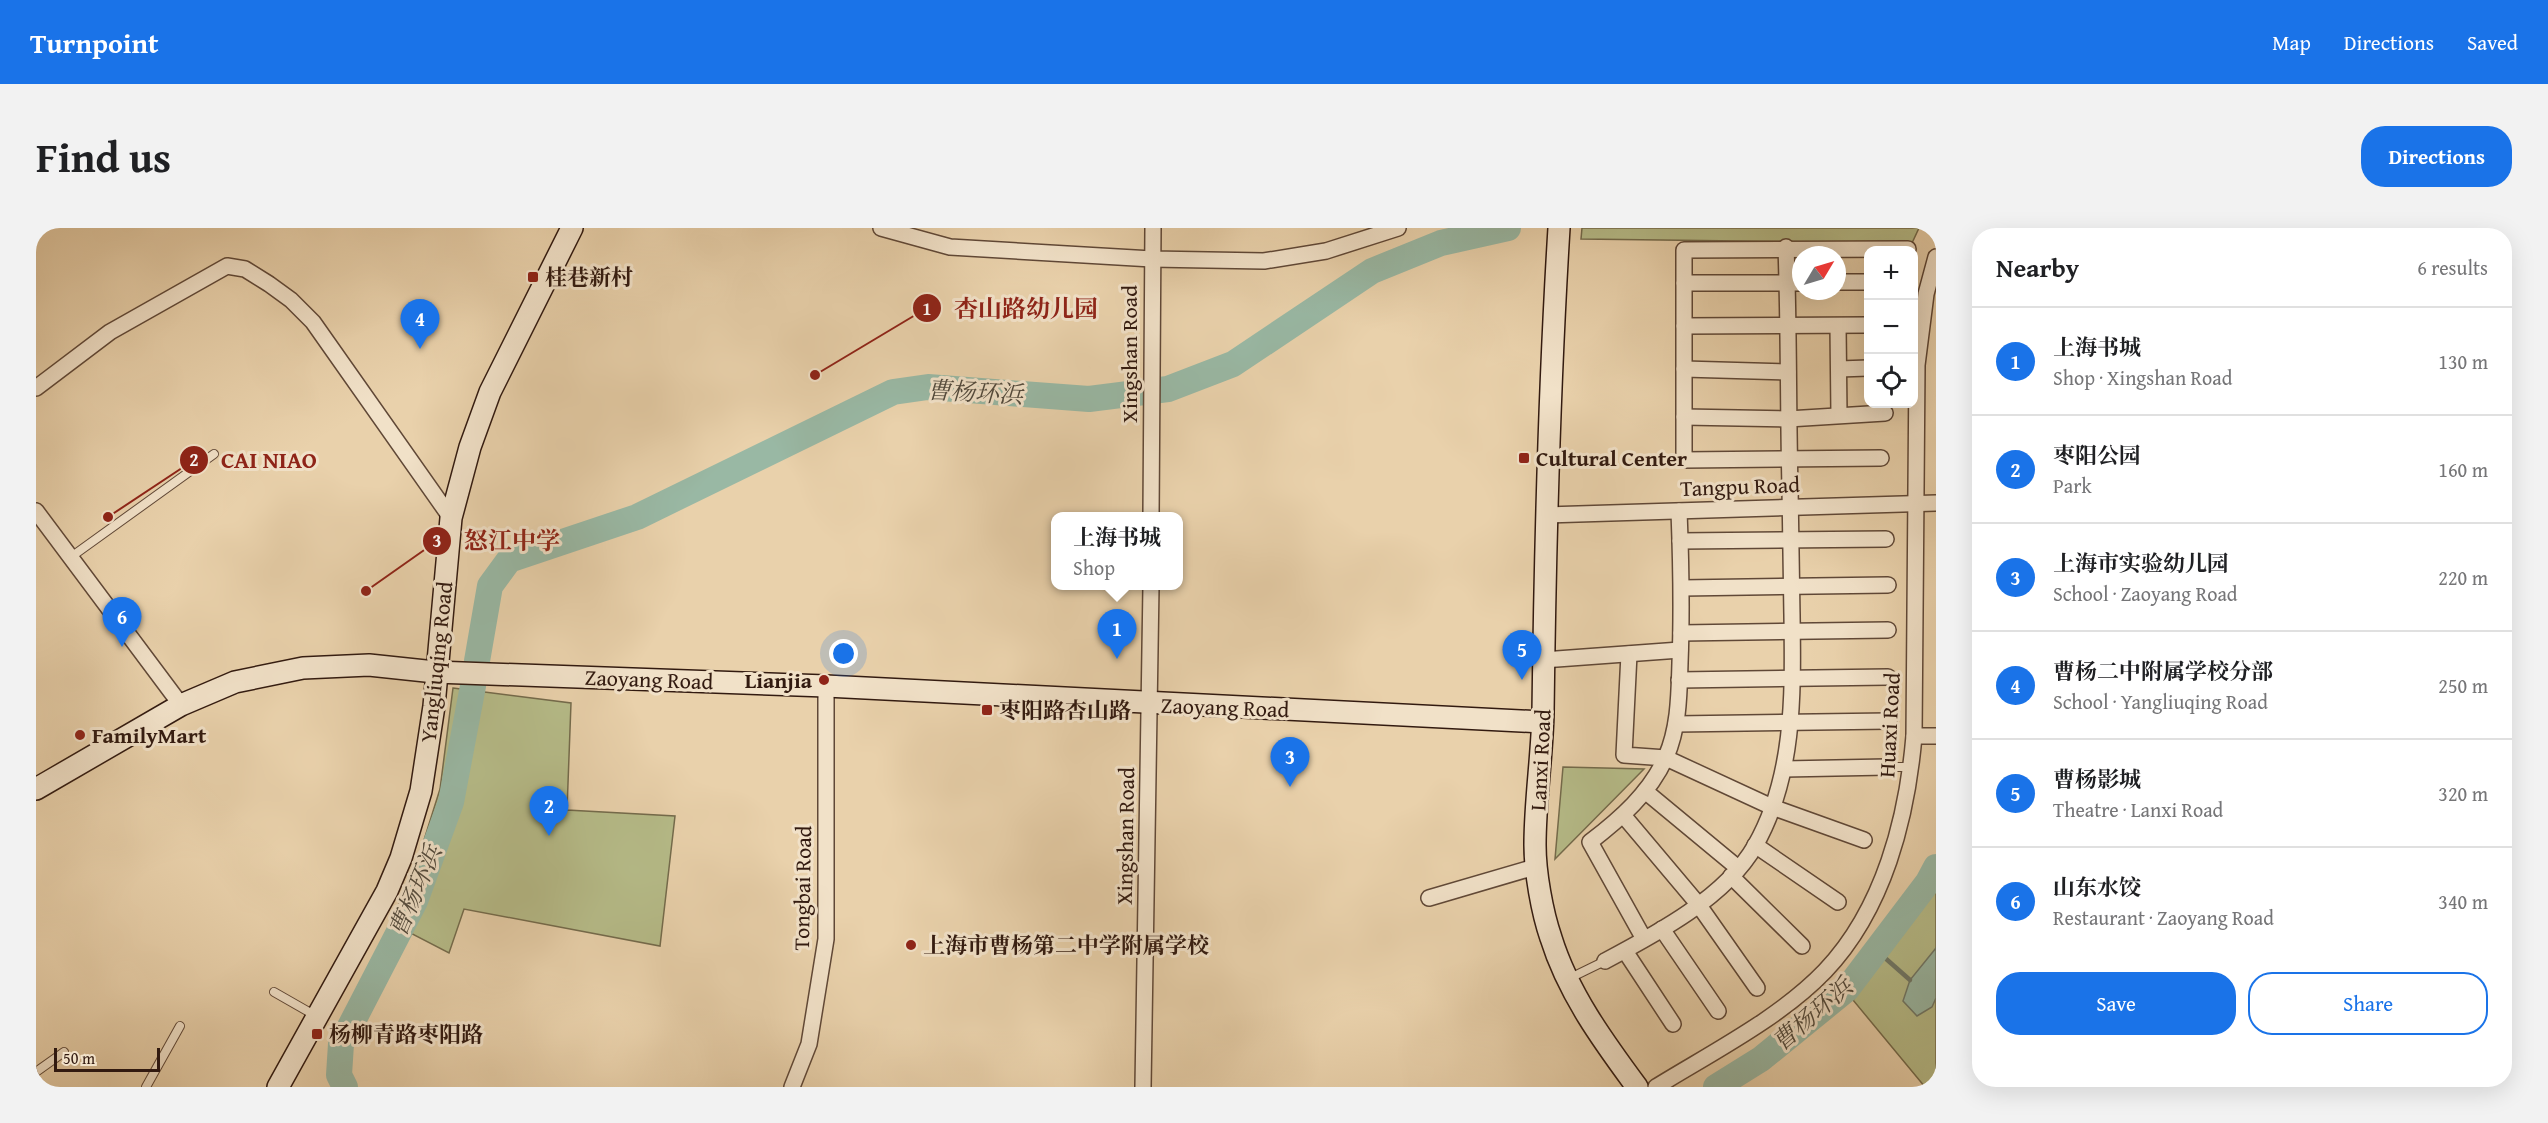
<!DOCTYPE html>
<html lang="en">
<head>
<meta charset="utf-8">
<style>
  body { margin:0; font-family:"Gentium Book Plus","Noto Serif SC",serif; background:#f2f2f2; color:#202124 }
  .controls { position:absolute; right:18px; top:18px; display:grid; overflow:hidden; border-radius:12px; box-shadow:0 6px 24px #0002 }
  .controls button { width:54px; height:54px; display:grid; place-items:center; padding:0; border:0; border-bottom:2px solid #e0e0e0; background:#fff; color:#202124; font:30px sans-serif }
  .compass { position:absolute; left:1756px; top:18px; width:54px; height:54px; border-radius:50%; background:#fff; box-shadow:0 6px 24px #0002; rotate:52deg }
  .scale { position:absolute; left:18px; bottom:15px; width:106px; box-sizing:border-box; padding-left:6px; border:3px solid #321a10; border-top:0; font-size:16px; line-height:21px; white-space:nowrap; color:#321a10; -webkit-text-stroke:4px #f1e1c8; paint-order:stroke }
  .you { position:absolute; left:808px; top:426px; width:21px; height:21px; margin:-15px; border:4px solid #fff; border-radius:50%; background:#1a73e8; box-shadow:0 0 0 9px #1a73e833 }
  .badge { display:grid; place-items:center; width:39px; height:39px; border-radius:50%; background:#1a73e8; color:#fff; font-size:20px; font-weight:700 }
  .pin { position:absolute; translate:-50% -50px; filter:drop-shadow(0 2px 3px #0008) }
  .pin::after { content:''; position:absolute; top:32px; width:21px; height:18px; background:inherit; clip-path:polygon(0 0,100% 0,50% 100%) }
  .popup { position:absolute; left:1015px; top:284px; width:132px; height:78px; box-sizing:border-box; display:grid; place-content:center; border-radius:12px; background:#fff; filter:drop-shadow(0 2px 4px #0005); font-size:20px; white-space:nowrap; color:#757577 }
  .popup b { font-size:22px; color:#202124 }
  .popup::after { content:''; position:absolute; left:50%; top:100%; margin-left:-12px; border:12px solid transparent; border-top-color:#fff }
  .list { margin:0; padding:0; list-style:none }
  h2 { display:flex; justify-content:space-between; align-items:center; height:78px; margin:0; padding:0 24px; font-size:26px }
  h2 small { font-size:20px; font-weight:400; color:#757577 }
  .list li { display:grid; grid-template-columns:39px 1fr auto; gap:18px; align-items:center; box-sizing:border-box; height:108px; padding:0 24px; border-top:2px solid #e0e0e0 }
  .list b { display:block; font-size:22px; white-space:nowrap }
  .list p { margin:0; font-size:20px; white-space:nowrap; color:#757577 }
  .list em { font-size:20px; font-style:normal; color:#757577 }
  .actions { display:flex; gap:12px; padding:18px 24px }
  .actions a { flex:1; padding:14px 0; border:2px solid #1a73e8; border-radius:24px; text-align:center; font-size:21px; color:#1a73e8 }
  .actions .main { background:#1a73e8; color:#fff }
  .icon { flex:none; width:33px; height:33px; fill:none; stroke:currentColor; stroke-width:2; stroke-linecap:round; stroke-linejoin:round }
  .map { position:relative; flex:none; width:1900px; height:859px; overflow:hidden; border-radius:24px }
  header { display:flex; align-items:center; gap:36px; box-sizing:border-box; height:84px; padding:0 30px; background:#1a73e8; color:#fff }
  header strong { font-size:28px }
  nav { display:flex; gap:33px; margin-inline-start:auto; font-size:21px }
  .intro { display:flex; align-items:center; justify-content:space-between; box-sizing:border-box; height:144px; padding:0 36px }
  h1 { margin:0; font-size:42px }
  .button { padding:15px 27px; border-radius:24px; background:#1a73e8; color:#fff; font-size:21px; font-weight:700 }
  main { display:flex; gap:36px; padding:0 36px }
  aside { flex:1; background:#fff; border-radius:24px; box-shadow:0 6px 24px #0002 }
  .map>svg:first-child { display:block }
  .green { fill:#b6bc89; stroke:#746b4c; stroke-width:1.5 }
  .water { fill:#99b8a4; stroke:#707969; stroke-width:1.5 }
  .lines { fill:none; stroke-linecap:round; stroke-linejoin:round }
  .stream { stroke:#707969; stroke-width:4.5 }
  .river { stroke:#99b8a4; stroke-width:26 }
  .lane-casing { stroke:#604837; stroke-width:10 }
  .street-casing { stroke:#604837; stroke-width:18 }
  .secondary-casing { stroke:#321a10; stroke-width:24 }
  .lane { stroke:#f1e1c8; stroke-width:8 }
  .street { stroke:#f1e1c8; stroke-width:15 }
  .secondary { stroke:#f1e1c8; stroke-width:21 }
  .poi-dot { fill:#8f2418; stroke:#f1e1c8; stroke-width:2 }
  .labels { text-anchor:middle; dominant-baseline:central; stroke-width:6; stroke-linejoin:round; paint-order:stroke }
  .poi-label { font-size:22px; font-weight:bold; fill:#321a10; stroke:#f1e1c8; text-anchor:start }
  .street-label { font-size:22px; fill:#321a10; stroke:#f1e1c8 }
  .water-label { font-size:24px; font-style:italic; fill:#51493c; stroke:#f1e1c8 }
  .leader { fill:none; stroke:#8f2418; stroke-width:2 }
  .callout-dot { fill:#8f2418; stroke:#f1e1c8; stroke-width:2 }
  .mark-label { font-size:18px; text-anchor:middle; font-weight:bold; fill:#fff }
  .callout-label { font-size:24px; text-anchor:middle; font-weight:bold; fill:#8f2418; stroke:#f1e1c8; stroke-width:6; stroke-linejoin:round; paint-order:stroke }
</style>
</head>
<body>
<header>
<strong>Turnpoint</strong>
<nav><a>Map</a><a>Directions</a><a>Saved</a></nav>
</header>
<div class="intro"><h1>Find us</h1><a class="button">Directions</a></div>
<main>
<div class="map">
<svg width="1900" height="859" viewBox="0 0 1900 859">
  <rect width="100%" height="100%" fill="#e9d1ab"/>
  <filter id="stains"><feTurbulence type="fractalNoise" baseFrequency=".00333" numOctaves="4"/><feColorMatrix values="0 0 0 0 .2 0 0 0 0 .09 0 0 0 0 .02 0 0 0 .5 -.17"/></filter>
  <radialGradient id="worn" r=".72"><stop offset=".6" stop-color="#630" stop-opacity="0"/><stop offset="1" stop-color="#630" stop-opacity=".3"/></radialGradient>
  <g class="green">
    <polygon points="1546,0 1883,0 1876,15 1545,11"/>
    <polygon points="417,460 535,475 531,582 639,588 624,718 428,681 413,725 355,695 383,628 404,561"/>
    <polygon points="1527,539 1608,541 1519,631"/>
    <polygon points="1900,648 1900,859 1889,859 1817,772"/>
  </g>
  <polygon class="water" points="1900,720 1900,770 1896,779 1881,788 1867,773 1874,752"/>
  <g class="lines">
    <g class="stream">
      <polyline points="1892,654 1900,660"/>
      <polyline points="1840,722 1874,752"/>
    </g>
    <g class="river">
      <polyline points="441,433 454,358 473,332 601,289 857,164 892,159 1053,171 1132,161 1197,136 1336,43 1405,15 1472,0"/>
      <polyline points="309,859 303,847 305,816 379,673 415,574 437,458"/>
      <polyline points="1680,859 1725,831 1811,761 1892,654 1900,639"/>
    </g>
    <defs>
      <g id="lane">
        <polyline points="35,329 178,226"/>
        <polyline points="1851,539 1876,539"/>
        <polyline points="1532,751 1569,733"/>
        <polyline points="238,764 280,788"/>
        <polyline points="0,844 28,824"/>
        <polyline points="110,859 144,798"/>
      </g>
      <g id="street">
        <polyline points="845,0 914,19 1116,31 1228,33 1290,23 1362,0"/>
        <polyline points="1801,54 1832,54"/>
        <polyline points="1648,55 1765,55"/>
        <polyline points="1648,98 1832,97"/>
        <polyline points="1802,98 1803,187"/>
        <polyline points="1648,141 1752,144"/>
        <polyline points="1803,141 1832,140"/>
        <polyline points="0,160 74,104 191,38 209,41 233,56 255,72 277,94 415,290"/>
        <polyline points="1648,189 1752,191 1849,185"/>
        <polyline points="1845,230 1648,232 1648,22 1872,21"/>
        <polyline points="0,283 145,477"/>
        <polyline points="1510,287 1900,275"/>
        <polyline points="1115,288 1117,0"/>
        <polyline points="1644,313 1850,311"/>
        <polyline points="1646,360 1852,357"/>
        <polyline points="1645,405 1852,402"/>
        <polyline points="1593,426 1588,527 1630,530 1736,579 1828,612"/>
        <polyline points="1507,432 1644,422"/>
        <polyline points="1643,452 1852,449"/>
        <polyline points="1640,496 1853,493"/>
        <polyline points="1878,508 1900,508"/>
        <polyline points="1748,541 1851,539"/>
        <polyline points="1609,563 1702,640"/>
        <polyline points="1587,587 1662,676 1721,760"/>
        <polyline points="1719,617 1802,674"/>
        <polyline points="1695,648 1766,718"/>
        <polyline points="1393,670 1502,638"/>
        <polyline points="1626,701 1682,783"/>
        <path d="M1608 711 1554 614C1584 591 1614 565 1630 529 1643 499 1643 467 1644 435 1646 384 1645 334 1643 283"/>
        <polyline points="1589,723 1637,796"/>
        <path d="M1569 733C1620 706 1690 669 1719 618 1759 548 1757 465 1756 387 1755 345 1755 303 1754 260 1752 180 1753 99 1750 19"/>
        <polyline points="756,859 773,816 790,711 790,458"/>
        <polyline points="1107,859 1115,358"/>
        <path d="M1620 859C1675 825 1744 790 1789 743 1848 681 1871 590 1878 508L1881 137 1890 66 1900 29"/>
      </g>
      <g id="secondary">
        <path d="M1523 0C1513 162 1509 323 1507 485 1506 529 1499 573 1499 617 1499 644 1506 684 1515 710 1532 765 1567 813 1601 859"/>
        <polyline points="0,561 145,477 199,454 267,440 333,437 399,444 790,458 1506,494"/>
        <polyline points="242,859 351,663 365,630 385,563 398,478 415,290 434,219 454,164 536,0"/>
      </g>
    </defs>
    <use href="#lane" class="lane-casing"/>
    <use href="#street" class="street-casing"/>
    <use href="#secondary" class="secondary-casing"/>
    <use href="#lane" class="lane"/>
    <use href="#street" class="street"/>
    <use href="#secondary" class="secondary"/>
  </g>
  <g class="poi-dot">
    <rect x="491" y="43" width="12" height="12" rx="3"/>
    <rect x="1482" y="224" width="12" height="12" rx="3"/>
    <circle cx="788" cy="452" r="6"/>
    <rect x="945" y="476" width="12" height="12" rx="3"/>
    <circle cx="44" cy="507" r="6"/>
    <circle cx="875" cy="717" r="6"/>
    <rect x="275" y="800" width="12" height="12" rx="3"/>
  </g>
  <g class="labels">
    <g class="poi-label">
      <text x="509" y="49">桂巷新村</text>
      <text x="1500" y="230">Cultural Center</text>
      <text x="776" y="452" text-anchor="end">Lianjia</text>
      <text x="963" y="482">枣阳路杏山路</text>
      <text x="56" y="507">FamilyMart</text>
      <text x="887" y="717">上海市曹杨第二中学附属学校</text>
      <text x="293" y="806">杨柳青路枣阳路</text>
    </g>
    <g class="street-label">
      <text transform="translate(1093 126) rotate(-90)">Xingshan Road</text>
      <text transform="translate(1704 258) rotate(-2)">Tangpu Road</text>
      <text transform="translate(400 434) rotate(-84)">Yangliuqing Road</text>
      <text transform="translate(613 451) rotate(2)">Zaoyang Road</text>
      <text transform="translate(1189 479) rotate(2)">Zaoyang Road</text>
      <text transform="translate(1853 497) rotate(-87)">Huaxi Road</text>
      <text transform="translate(1504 532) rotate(-87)">Lanxi Road</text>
      <text transform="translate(1089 608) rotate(-89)">Xingshan Road</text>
      <text transform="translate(766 660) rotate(-89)">Tongbai Road</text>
    </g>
    <g class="water-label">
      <text transform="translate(939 164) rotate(3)">曹杨环浜</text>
      <text transform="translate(379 663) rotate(-67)">曹杨环浜</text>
      <text transform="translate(1776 786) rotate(-41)">曹杨环浜</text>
    </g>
  </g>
  <path class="leader" d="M779 147L891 80M72 289L158 232M330 363L401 313"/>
  <g class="callout-dot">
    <circle cx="779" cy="147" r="6"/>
    <circle cx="72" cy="289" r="6"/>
    <circle cx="330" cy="363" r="6"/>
    <circle cx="891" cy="80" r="15"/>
    <circle cx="158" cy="232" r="15"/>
    <circle cx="401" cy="313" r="15"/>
  </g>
  <g class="mark-label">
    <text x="891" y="87">1</text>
    <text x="158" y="238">2</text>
    <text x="401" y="319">3</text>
  </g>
  <g class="callout-label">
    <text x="990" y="89">杏山路幼儿园</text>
    <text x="233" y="240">CAI NIAO</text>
    <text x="476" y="321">怒江中学</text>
  </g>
  <rect width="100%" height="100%" filter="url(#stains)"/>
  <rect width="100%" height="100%" fill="url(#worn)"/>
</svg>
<div class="controls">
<button>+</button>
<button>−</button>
<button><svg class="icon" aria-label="locate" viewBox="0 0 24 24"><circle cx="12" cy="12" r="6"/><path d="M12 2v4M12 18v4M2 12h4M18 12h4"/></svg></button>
</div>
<svg class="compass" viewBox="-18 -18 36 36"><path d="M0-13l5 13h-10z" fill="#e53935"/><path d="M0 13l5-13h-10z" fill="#757577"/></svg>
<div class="scale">50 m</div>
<div class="you"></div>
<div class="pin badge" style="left:1081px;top:431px">1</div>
<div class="popup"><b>上海书城</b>Shop</div>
<div class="pin badge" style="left:513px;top:608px">2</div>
<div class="pin badge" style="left:1254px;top:559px">3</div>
<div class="pin badge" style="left:384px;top:121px">4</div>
<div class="pin badge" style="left:1486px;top:452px">5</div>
<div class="pin badge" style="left:86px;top:419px">6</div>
</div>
<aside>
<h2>Nearby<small>6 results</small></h2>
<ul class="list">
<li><span class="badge">1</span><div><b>上海书城</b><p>Shop · Xingshan Road</p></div><em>130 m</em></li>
<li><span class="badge">2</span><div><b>枣阳公园</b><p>Park</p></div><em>160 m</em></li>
<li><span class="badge">3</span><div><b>上海市实验幼儿园</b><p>School · Zaoyang Road</p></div><em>220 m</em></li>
<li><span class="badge">4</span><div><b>曹杨二中附属学校分部</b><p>School · Yangliuqing Road</p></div><em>250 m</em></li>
<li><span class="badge">5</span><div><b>曹杨影城</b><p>Theatre · Lanxi Road</p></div><em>320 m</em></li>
<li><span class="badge">6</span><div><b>山东水饺</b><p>Restaurant · Zaoyang Road</p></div><em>340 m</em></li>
</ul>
<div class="actions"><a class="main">Save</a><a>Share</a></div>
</aside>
</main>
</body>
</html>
